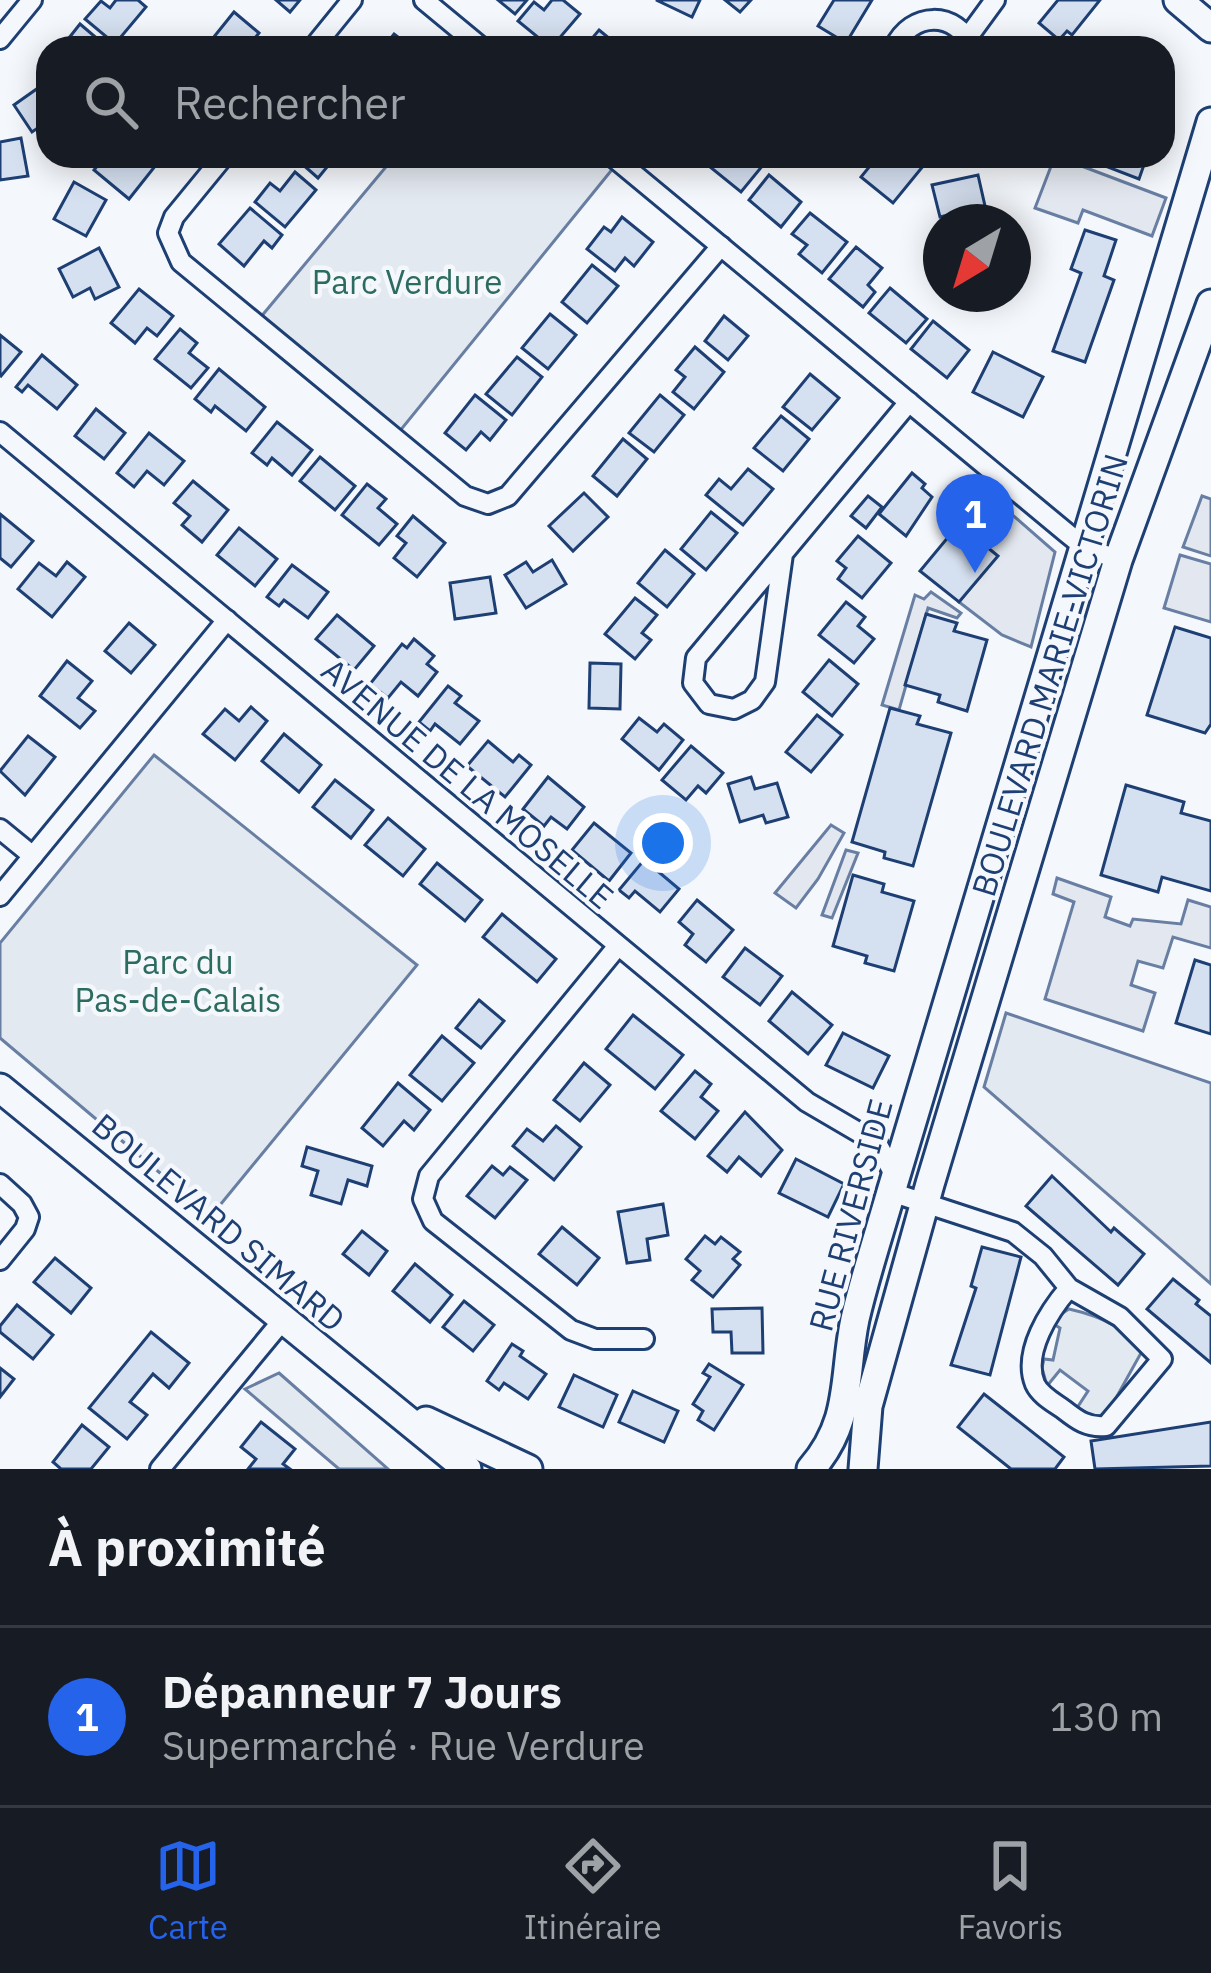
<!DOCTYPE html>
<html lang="fr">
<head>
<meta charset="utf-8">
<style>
  body { margin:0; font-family:"IBM Plex Sans",sans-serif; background:#20242c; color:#f1f3f6 }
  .compass { position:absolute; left:923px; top:204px; width:108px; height:108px; border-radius:50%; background:#171b24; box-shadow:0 6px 30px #0003; rotate:218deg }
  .you { position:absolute; left:663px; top:843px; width:42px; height:42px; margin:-30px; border:9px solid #fff; border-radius:50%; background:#1a73e8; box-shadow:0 0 0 18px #1a73e833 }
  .badge { display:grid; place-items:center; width:78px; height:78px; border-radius:50%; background:#2563eb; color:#fff; font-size:39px; font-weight:700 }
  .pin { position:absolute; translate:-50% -99px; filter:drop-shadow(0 3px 6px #0008) }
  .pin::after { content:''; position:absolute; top:63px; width:42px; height:36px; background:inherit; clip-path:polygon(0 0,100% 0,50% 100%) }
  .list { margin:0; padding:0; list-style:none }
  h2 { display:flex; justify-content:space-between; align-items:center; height:156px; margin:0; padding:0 48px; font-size:51px }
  h2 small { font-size:39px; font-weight:400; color:#9ea1a6 }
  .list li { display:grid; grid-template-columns:78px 1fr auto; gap:36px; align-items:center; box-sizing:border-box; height:180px; padding:0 48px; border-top:3px solid #363941 }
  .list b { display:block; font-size:45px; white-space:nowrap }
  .list p { margin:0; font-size:39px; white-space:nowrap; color:#9ea1a6 }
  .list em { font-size:39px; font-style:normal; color:#9ea1a6 }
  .icon { flex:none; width:66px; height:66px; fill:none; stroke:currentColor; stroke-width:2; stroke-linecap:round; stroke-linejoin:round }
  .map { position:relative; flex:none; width:1211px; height:1469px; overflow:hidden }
  .search { position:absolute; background:#171b24; box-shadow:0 6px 30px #0003; left:36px; right:36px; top:36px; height:132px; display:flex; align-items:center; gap:30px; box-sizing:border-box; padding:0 42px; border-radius:36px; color:#9ea1a6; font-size:45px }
  .sheet { height:336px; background:#171b24 }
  nav { display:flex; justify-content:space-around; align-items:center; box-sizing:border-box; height:168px; border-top:3px solid #363941; background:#171b24; font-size:33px; color:#9ea1a6 }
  nav a { display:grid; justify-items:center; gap:6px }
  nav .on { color:#2563eb }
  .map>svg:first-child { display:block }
  .green { fill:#e3e9f0; stroke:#687fa3; stroke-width:3 }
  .parking { fill:#e3e8f0; stroke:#687fa3; stroke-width:3 }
  .building { fill:#d5e0f0; stroke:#1d3f73; stroke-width:3 }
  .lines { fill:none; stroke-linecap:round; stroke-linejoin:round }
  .street-casing { stroke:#1d3f73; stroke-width:24 }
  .secondary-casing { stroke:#1d3f73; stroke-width:33 }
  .street { stroke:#f4f7fb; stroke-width:18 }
  .secondary { stroke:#f4f7fb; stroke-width:27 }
  .labels { text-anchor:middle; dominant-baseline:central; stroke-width:9; stroke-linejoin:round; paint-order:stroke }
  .park-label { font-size:33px; fill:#2c6c60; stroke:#f4f7fb }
  .street-label { font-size:33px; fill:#1d3f73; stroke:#f4f7fb }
</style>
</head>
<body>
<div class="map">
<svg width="1211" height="1469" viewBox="0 0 1211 1469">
  <rect width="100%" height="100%" fill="#f4f7fb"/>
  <g class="green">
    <polygon points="395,156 612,156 619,161 395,437 255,324"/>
    <polygon points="154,755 417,965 211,1216 0,1038 0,943"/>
    <polygon points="1006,1013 1211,1083 1211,1284 984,1087"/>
    <path d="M1069 1309C1096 1315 1128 1326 1141 1353L1111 1407 1098 1418 1077 1408 1088 1391 1060 1370 1047 1386 1042 1368 1044 1359 1053 1360 1060 1328 1055 1325 1058 1316Z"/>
    <polygon points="279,1373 388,1469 339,1469 245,1389"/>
  </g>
  <g class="parking">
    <polygon points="1055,156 1166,198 1152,236 1083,210 1078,223 1035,208"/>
    <polygon points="986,492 1055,552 1031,647 1002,635 959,602 997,556 983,544 987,538 977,530 972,535 959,524"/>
    <polygon points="1202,496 1211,499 1211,556 1183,547"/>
    <polygon points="1180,555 1211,564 1211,622 1164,608"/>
    <polygon points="931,592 961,613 957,618 928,608 899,710 882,705 915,595 924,599"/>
    <polygon points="831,825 844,833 818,879 796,908 775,893"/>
    <polygon points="846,850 858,853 832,918 822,915"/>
    <polygon points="1057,878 1111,897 1105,917 1130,926 1133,919 1181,924 1188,900 1211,907 1211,948 1173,937 1163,968 1138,961 1131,985 1155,993 1143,1031 1045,999 1074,902 1053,894"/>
  </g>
  <g class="building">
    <polygon points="116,0 138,0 146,7 115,44 85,19 101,1 110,8"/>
    <polygon points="276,0 300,0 290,12"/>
    <polygon points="498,0 527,0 515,14"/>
    <polygon points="552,0 563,0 580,14 551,48 518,21 534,2 544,10"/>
    <polygon points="656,0 700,0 692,17"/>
    <polygon points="725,0 751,0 740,12"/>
    <polygon points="834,0 872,0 846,43 818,26"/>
    <polygon points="1058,0 1100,0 1072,35 1067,31 1059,40 1039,23"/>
    <polygon points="234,12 259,33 247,48 205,48"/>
    <polygon points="80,24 106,46 104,48 61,48"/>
    <polygon points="599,30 621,48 584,48"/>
    <polygon points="394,34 412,48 383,48"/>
    <polygon points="48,81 48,121 32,132 14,105"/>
    <polygon points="21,138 28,176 0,180 0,142"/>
    <polygon points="105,156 145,156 156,165 129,199 94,170"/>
    <polygon points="293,156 336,156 318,178"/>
    <polygon points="709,156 764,156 768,159 741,192 704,162"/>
    <polygon points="878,156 890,161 893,156 912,156 924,165 893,203 861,177"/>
    <polygon points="1109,156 1147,156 1139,179 1105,166"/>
    <polygon points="295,172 316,190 285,227 255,202 270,183 280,191"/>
    <polygon points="769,175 801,202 781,227 749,200"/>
    <polygon points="978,175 985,206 940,217 932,185"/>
    <polygon points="74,182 106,200 86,236 54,219"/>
    <polygon points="250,208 282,235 272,248 264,241 244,266 219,244"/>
    <polygon points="810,213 847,242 822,273 799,254 807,245 792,234"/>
    <polygon points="622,217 653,242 634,266 625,258 615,271 587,249 604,227 611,232"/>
    <polygon points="1085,230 1116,240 1104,276 1114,280 1085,362 1053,351 1081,273 1071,269"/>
    <polygon points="856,247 882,268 868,285 875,292 863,307 829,279"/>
    <polygon points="99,248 119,287 95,299 90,288 73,297 59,269"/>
    <polygon points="592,265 618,286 587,323 562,302"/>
    <polygon points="890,288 927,319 906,343 869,313"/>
    <polygon points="139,289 173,316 157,336 147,328 135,343 111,323"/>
    <polygon points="550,314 576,335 548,369 522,348"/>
    <polygon points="724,316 748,336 728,360 705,341"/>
    <polygon points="933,321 969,350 947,378 911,349"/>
    <polygon points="180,329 197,343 189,353 208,368 191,388 155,359"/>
    <polygon points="0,335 21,352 1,376 0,375"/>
    <polygon points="695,347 724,372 694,409 673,392 685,377 676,370"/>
    <polygon points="993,352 1043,377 1023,417 973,392"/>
    <polygon points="42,355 77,385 57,409 28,385 22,392 16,387"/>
    <polygon points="517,357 542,377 512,415 486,394"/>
    <polygon points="219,369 265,407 246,431 215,406 211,412 195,399"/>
    <polygon points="810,374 839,398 812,430 783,407"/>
    <polygon points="475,395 506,420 490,440 481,432 466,450 445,433"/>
    <polygon points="660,395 684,415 654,452 629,433"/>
    <polygon points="96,409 125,433 104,459 75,436"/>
    <polygon points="781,416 809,439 783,471 754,448"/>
    <polygon points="277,422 312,450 292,475 272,458 267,465 252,453"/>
    <polygon points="149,433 184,461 164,485 147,471 134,487 117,473"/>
    <polygon points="623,439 647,459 617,496 593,476"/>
    <polygon points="320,457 355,486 335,510 300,481"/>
    <polygon points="748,469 773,489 743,525 706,495 719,479 731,489"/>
    <polygon points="912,473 925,484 922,488 932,497 906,536 879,514"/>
    <polygon points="193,481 228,510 202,542 182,525 190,516 174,503"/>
    <polygon points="367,484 386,499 378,508 397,524 379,545 342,515"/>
    <polygon points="584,493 608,517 573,551 549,526"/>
    <polygon points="868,496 882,507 866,528 851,516"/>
    <polygon points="711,512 737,533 706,570 681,549"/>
    <polygon points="0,514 33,541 11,567 0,558"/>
    <polygon points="413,516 445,543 417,577 394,558 406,543 397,536"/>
    <polygon points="959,524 998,556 959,602 920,571"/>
    <polygon points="239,528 277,559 255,586 217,555"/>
    <polygon points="858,536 891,563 862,598 838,579 846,568 837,561"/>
    <polygon points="665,550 694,574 667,607 638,583"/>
    <polygon points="552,560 566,584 526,608 505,575 526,562 533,572"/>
    <polygon points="67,562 85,577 52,617 18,589 39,563 56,576"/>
    <polygon points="292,565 328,592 308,618 284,600 279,606 267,597"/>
    <polygon points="490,577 496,613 455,619 450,583"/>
    <polygon points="635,598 657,615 642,633 651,640 635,659 605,634"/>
    <polygon points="846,602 865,617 858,626 874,639 854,663 819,635"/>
    <polygon points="926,614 957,623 954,631 987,640 967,711 938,702 940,695 905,685"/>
    <polygon points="337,615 374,646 354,670 316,639"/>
    <polygon points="129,623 155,645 131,673 105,651"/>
    <polygon points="1175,627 1211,638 1211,724 1205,733 1147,715"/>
    <polygon points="414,639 434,656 427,664 437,672 418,696 401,682 388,698 370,684 402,644 407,648"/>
    <polygon points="829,660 858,684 832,716 803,692"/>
    <polygon points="67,661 92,681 78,698 95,711 80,728 40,696"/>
    <polygon points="590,663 621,664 620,709 589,708"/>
    <polygon points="448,686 461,696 455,703 479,721 460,744 435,724 430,731 419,722"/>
    <polygon points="251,707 267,721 235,760 203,734 225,709 239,721"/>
    <polygon points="890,708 920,716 917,724 951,733 913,866 884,858 885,852 852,842"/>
    <polygon points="817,715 842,735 811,772 786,752"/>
    <polygon points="639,718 657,732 664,724 683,740 659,770 622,739"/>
    <polygon points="284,734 321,765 299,792 262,761"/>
    <polygon points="28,736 55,757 25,795 0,771"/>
    <polygon points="488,741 513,762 519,755 531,765 505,797 467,766"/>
    <polygon points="691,746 723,773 706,793 698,786 686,800 662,780"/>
    <polygon points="548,777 584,807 567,829 551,817 544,826 523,809"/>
    <polygon points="751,777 755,789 777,783 788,817 766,823 763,815 740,822 728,784"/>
    <polygon points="335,780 373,810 351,838 313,807"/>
    <polygon points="1126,785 1184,802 1181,813 1211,821 1211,891 1162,877 1158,892 1101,875"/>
    <polygon points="388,818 425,849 403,876 365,845"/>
    <polygon points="594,823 631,853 609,881 572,850"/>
    <polygon points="649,854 659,862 654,868 679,889 660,912 635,891 629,898 619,890"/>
    <polygon points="437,863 482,900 465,921 420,884"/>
    <polygon points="853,875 884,884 882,892 914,901 894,971 865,963 867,956 833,946"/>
    <polygon points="697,900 733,930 706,962 685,945 693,934 679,922"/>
    <polygon points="502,914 556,959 537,982 483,937"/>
    <polygon points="745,948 782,976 760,1005 723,977"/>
    <polygon points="1195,960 1211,965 1211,1034 1176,1023"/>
    <polygon points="792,992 832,1025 808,1054 769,1021"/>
    <polygon points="479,1000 504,1021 481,1048 456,1028"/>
    <polygon points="633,1015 683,1055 655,1089 606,1049"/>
    <polygon points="843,1033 889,1056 873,1088 826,1065"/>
    <polygon points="442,1036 474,1063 442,1101 410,1075"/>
    <polygon points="584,1063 610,1085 580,1121 554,1100"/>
    <polygon points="695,1071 711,1084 701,1097 718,1111 695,1139 661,1111"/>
    <polygon points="398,1083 430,1110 414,1130 404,1121 383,1146 362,1128"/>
    <polygon points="745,1112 782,1150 761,1176 739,1157 727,1172 708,1156"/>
    <polygon points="556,1126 581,1147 554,1180 513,1146 527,1129 543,1141"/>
    <polygon points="307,1147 372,1166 367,1186 348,1180 341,1204 311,1195 318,1171 302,1166"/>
    <polygon points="796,1159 844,1184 828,1217 779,1193"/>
    <polygon points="492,1166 503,1175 510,1167 527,1180 495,1218 467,1196"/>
    <polygon points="1052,1176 1111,1232 1114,1228 1144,1254 1118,1285 1026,1206"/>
    <polygon points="663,1204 668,1235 647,1239 650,1260 627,1263 618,1212"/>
    <polygon points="562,1227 599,1258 577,1285 539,1254"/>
    <polygon points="362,1231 387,1251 369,1275 343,1254"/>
    <polygon points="705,1236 715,1244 721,1237 740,1252 733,1259 740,1265 713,1297 692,1280 700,1271 686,1259"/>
    <polygon points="982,1247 1021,1257 990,1375 951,1365 976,1288 971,1286"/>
    <polygon points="55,1258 91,1288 71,1313 34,1282"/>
    <polygon points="415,1264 452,1295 430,1322 393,1291"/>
    <polygon points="1173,1279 1199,1300 1196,1304 1211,1316 1211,1363 1147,1309"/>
    <polygon points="464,1301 494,1325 473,1351 443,1327"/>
    <polygon points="17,1305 53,1335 33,1359 0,1332 0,1326"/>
    <polygon points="762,1308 763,1353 732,1353 731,1332 713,1332 712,1309"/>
    <polygon points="151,1332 189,1363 169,1388 153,1374 130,1402 147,1415 127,1439 89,1408"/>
    <polygon points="512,1344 523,1351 520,1356 546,1374 528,1399 504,1383 499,1390 487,1381"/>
    <polygon points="709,1364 743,1385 714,1430 698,1420 703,1411 693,1404 710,1377 703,1373"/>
    <polygon points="0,1368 14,1379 0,1397"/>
    <polygon points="574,1375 617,1395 603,1427 559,1407"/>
    <polygon points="633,1391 678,1411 664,1442 619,1422"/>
    <polygon points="984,1394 1064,1457 1055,1469 1011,1469 958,1427"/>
    <polygon points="261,1422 295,1449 283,1464 290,1469 248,1469 256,1459 241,1447"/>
    <polygon points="1211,1422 1211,1466 1095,1469 1091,1441"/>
    <polygon points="82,1425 109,1447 91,1469 61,1469 53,1462"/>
  </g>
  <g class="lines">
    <defs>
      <g id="street">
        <polyline points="424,0 482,48"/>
        <polyline points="968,37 995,0"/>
        <polyline points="0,39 32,0"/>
        <polyline points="313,48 352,0"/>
        <path d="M894 48C911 11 956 10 973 48"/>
        <polyline points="224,156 174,217 168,233 181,262 465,496 488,504 508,496 721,246"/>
        <polyline points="612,156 1068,534 1083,546 1118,560"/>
        <polyline points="0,432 807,1102 877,1143 895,1176"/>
        <polyline points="783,554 765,682 752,700 734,709 709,704 693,683 696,658 909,402"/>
        <polyline points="0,829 33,856"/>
        <polyline points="0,896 227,620"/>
        <polyline points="617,947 429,1176 423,1199 433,1221 571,1330 595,1339 644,1339"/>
        <polyline points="0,1184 22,1204 29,1217 25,1229 0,1260"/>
        <path d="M891 1192 1013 1232 1043 1256 1069 1288 1120 1317 1162 1359 1106 1426C1087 1428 1077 1420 1063 1409 1053 1402 1040 1395 1035 1384 1022 1352 1050 1310 1069 1288"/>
        <polyline points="160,1469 282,1321"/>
      </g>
      <g id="secondary">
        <polyline points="1178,0 1211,28"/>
        <polyline points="0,1088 467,1469"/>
        <polyline points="426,1421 528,1469"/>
        <path d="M811 1469C853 1421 843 1377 855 1319 865 1276 879 1234 891 1192L1211 122"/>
        <polyline points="863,1469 868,1406 930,1184 1118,560 1211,304"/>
      </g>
    </defs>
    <use href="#street" class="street-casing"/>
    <use href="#secondary" class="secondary-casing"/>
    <use href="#street" class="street"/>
    <use href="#secondary" class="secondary"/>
  </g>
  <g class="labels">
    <g class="park-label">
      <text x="407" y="281">Parc Verdure</text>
      <text x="178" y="961">Parc du<tspan x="178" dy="38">Pas-de-Calais</tspan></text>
    </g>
    <g class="street-label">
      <text transform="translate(1049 675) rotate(-73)">BOULEVARD MARIE-VICTORIN</text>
      <text transform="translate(468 783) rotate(40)">AVENUE DE LA MOSELLE</text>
      <text transform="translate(850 1215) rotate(-75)">RUE RIVERSIDE</text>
      <text transform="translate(219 1222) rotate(40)">BOULEVARD SIMARD</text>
    </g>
  </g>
</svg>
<svg class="compass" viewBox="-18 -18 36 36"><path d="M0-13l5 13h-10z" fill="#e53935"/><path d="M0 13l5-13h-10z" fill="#9ea1a6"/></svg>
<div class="you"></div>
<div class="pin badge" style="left:975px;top:573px">1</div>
<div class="search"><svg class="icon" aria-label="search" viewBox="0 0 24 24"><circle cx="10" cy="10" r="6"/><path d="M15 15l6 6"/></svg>Rechercher</div>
</div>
<section class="sheet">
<h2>À proximité<small></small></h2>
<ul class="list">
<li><span class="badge">1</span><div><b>Dépanneur 7 Jours</b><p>Supermarché · Rue Verdure</p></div><em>130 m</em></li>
</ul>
</section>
<nav>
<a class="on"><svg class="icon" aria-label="map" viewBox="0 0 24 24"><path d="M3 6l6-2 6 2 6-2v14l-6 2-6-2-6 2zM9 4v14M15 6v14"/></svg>Carte</a>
<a><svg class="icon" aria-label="directions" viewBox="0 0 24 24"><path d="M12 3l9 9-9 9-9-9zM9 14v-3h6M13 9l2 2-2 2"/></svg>Itinéraire</a>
<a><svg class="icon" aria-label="saved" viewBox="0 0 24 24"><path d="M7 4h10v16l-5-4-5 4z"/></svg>Favoris</a>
</nav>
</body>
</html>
